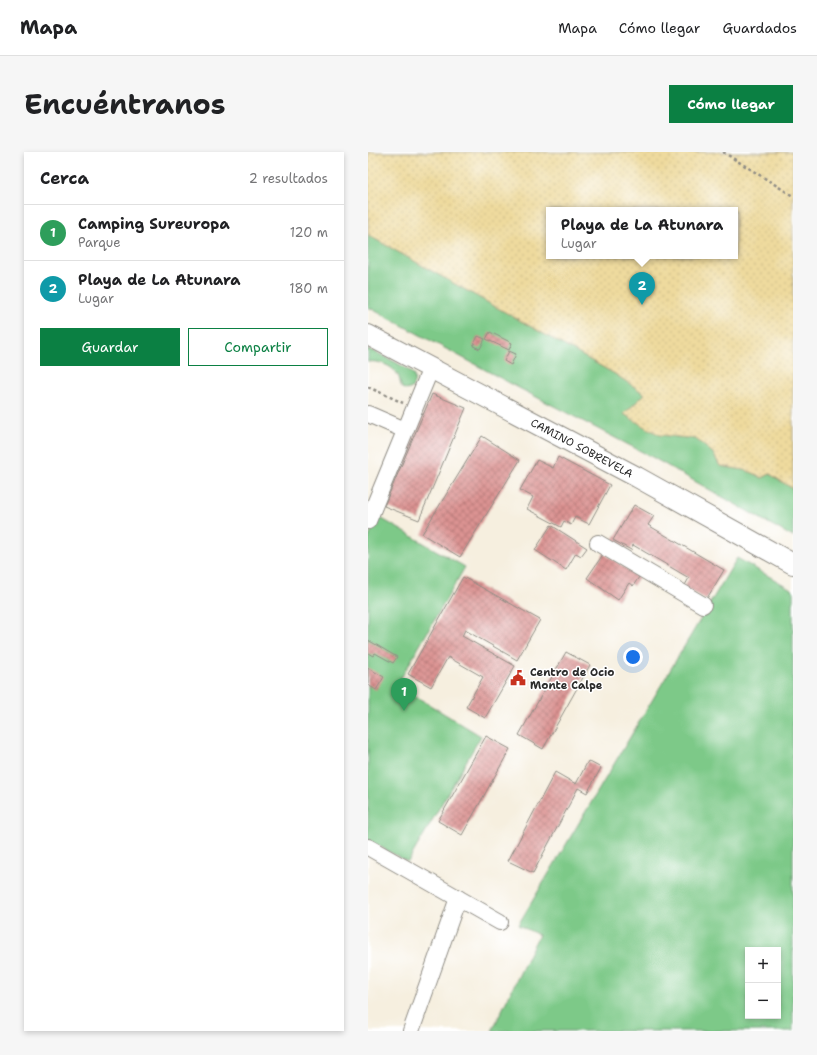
<!DOCTYPE html>
<html lang="es">
<head>
<meta charset="utf-8">
<style>
  body { margin:0; font-family:"Shantell Sans",sans-serif; background:#f6f6f6; color:#202124 }
  .controls { position:absolute; right:12px; bottom:12px; display:grid; overflow:hidden; border-radius:0px; box-shadow:0 2px 6px #0003 }
  .controls button { width:36px; height:36px; display:grid; place-items:center; padding:0; border:0; border-bottom:1px solid #e0e0e0; background:#fff; color:#202124; font:20px sans-serif }
  .you { position:absolute; left:265px; top:505px; width:14px; height:14px; margin:-10px; border:3px solid #fff; border-radius:50%; background:#1a73e8; box-shadow:0 0 0 6px #1a73e833 }
  .badge { display:grid; place-items:center; width:26px; height:26px; border-radius:50%; background:#0b8043; color:#fff; font-size:13px; font-weight:700 }
  .pin { position:absolute; translate:-50% -33px; filter:drop-shadow(0 1px 2px #0008) }
  .pin::after { content:''; position:absolute; top:21px; width:14px; height:12px; background:inherit; clip-path:polygon(0 0,100% 0,50% 100%) }
  .popup { position:absolute; left:178px; top:55px; width:192px; height:52px; box-sizing:border-box; display:grid; place-content:center; border-radius:0px; background:#fff; filter:drop-shadow(0 1px 3px #0005); font-size:13px; white-space:nowrap; color:#757577 }
  .popup b { font-size:15px; color:#202124 }
  .popup::after { content:''; position:absolute; left:50%; top:100%; margin-left:-8px; border:8px solid transparent; border-top-color:#fff }
  .list { margin:0; padding:0; list-style:none }
  h2 { display:flex; justify-content:space-between; align-items:center; height:52px; margin:0; padding:0 16px; font-size:17px }
  h2 small { font-size:13px; font-weight:400; color:#757577 }
  .list li { display:grid; grid-template-columns:26px 1fr auto; gap:12px; align-items:center; box-sizing:border-box; height:56px; padding:0 16px; border-top:1px solid #e0e0e0 }
  .list b { display:block; font-size:15px; white-space:nowrap }
  .list p { margin:0; font-size:13px; white-space:nowrap; color:#757577 }
  .list em { font-size:13px; font-style:normal; color:#757577 }
  .actions { display:flex; gap:8px; padding:12px 16px }
  .actions a { flex:1; padding:9px 0; border:1px solid #0b8043; border-radius:0px; text-align:center; font-size:14px; color:#0b8043 }
  .actions .main { background:#0b8043; color:#fff }
  .map { position:relative; flex:none; width:425px; height:879px; overflow:hidden; border-radius:0px }
  header { display:flex; align-items:center; gap:24px; box-sizing:border-box; height:56px; padding:0 20px; background:#fff; border-bottom:1px solid #e0e0e0 }
  header strong { font-size:19px }
  nav { display:flex; gap:22px; margin-inline-start:auto; font-size:14px }
  .intro { display:flex; align-items:center; justify-content:space-between; box-sizing:border-box; height:96px; padding:0 24px }
  h1 { margin:0; font-size:28px }
  .button { padding:10px 18px; border-radius:0px; background:#0b8043; color:#fff; font-size:14px; font-weight:700 }
  main { display:flex; gap:24px; padding:0 24px }
  aside { flex:1; background:#fff; border-radius:0px; box-shadow:0 2px 6px #0003 }
  .map>svg:first-child { display:block }
  .green { fill:#7dc988; stroke:#547a5a; fill-rule:evenodd }
  .sand { fill:url(#sand-dots); stroke:#8c8264; fill-rule:evenodd }
  .building { fill:url(#building-cross-hatch) }
  .lines { fill:none; stroke-linecap:round; stroke-linejoin:round }
  .minor-casing { stroke:#908d85; stroke-width:18 }
  .major-casing { stroke:#908d85; stroke-width:22 }
  .path { stroke:#908d85; stroke-width:2.5; stroke-dasharray:3 3; stroke-linecap:butt }
  .minor { stroke:#fff; stroke-width:16 }
  .major { stroke:#fff; stroke-width:20 }
  .labels { text-anchor:middle; dominant-baseline:central; stroke-width:3; stroke-linejoin:round; paint-order:stroke }
  .street-label { font-size:11px; fill:#2b2b2b; stroke:#fff }
  .poi-label { font-size:11px; font-weight:bold; fill:#2b2b2b; stroke:#fff; text-anchor:start }
</style>
</head>
<body>
<header>
<strong>Mapa</strong>
<nav><a>Mapa</a><a>Cómo llegar</a><a>Guardados</a></nav>
</header>
<div class="intro"><h1>Encuéntranos</h1><a class="button">Cómo llegar</a></div>
<main>
<aside>
<h2>Cerca<small>2 resultados</small></h2>
<ul class="list">
<li><span class="badge" style="background:#2e9e5b">1</span><div><b>Camping Sureuropa</b><p>Parque</p></div><em>120 m</em></li>
<li><span class="badge" style="background:#0f9aa8">2</span><div><b>Playa de La Atunara</b><p>Lugar</p></div><em>180 m</em></li>
</ul>
<div class="actions"><a class="main">Guardar</a><a>Compartir</a></div>
</aside>
<div class="map">
<svg width="425" height="879" viewBox="0 0 425 879">
  <defs>
    <pattern id="sand-dots" width="8" height="8" patternUnits="userSpaceOnUse"><rect width="8" height="8" fill="#eeda9e"/><path d="M2 2h.1M6 6h.1" fill="none" stroke="#cb8" stroke-width="1.8" stroke-linecap="round"/></pattern>
    <pattern id="building-cross-hatch" width="8" height="8" patternUnits="userSpaceOnUse"><rect width="8" height="8" fill="#db9392"/><path d="M0 0l8 8M0 8l8-8" fill="none" stroke="#b27877"/></pattern>
  </defs>
  <rect width="100%" height="100%" fill="#fff"/>
  <filter id="ink" filterUnits="userSpaceOnUse"><feTurbulence type="fractalNoise" baseFrequency=".025" numOctaves="2"/><feDisplacementMap in="SourceGraphic" scale="8" xChannelSelector="R" yChannelSelector="G"/><feConvolveMatrix kernelMatrix="1 2 1 2 8 2 1 2 1" color-interpolation-filters="sRGB"/></filter>
  <filter id="wash" filterUnits="userSpaceOnUse"><feTurbulence type="fractalNoise" baseFrequency=".012" numOctaves="4" result="noise"/><feDisplacementMap in="SourceGraphic" scale="16" xChannelSelector="R" yChannelSelector="G"/><feGaussianBlur stdDeviation="0.9" result="paint"/><feColorMatrix in="noise" values="0 0 0 0 0 0 0 0 0 0 0 0 0 0 0 0 0 1.4 0 .05"/><feComposite in="paint" operator="in"/></filter>
  <g filter="url(#wash)">
    <rect width="100%" height="100%" fill="#f6efdf"/>
    <g class="green">
      <path d="M0 83 247 222 277 242 256 262 292 283 328 287 345 301 352 314C367 317 382 317 394 326L402 322 425 337V385L284 305 151 236 0 155Z"/>
      <path d="M0 197C9 201 43 216 46 224 47 228 46 232 44 236L39 238 34 236C32 232 32 227 30 223 25 214 10 208 0 210Z"/>
      <polygon points="9,364 97,415 29,533 113,584 40,710 0,688 0,388"/>
      <path d="M369 406 425 438V879H124L164 796 171 783 150 773ZM380 798H410V864H380Z"/>
    </g>
    <path class="sand" d="M0 0H425V337L402 322 394 326C382 317 367 317 352 314L345 301 328 287 292 283 275 274 256 262 277 242 247 222 0 83ZM181 58H367V104H181Z"/>
    <g id="blocks">
      <g class="building">
        <polygon points="122,180 144,191 141,198 118,187"/>
        <polygon points="110,184 117,187 112,197 105,194"/>
        <polygon points="141,199 148,202 143,213 136,209"/>
        <polygon points="64,242 98,256 51,368 16,354"/>
        <polygon points="114,284 152,308 92,405 54,382"/>
        <polygon points="190,305 242,333 221,372 207,365 203,373 196,369 193,375 159,357 165,345 152,338 169,308 185,316"/>
        <polygon points="266,353 286,364 280,373 356,418 338,448 316,435 321,426 265,393 263,398 245,388"/>
        <polygon points="183,373 219,396 213,404 208,401 198,418 167,398"/>
        <polygon points="236,401 271,425 265,434 261,431 250,448 219,426"/>
        <polygon points="95,425 172,468 149,508 97,478 94,484 147,514 117,566 98,555 115,525 80,505 63,535 40,522"/>
        <polygon points="0,488 29,505 25,511 7,501 5,504 0,501"/>
        <polygon points="198,500 222,513 175,597 151,583"/>
        <polygon points="0,516 16,525 8,538 0,533"/>
        <polygon points="118,584 142,597 94,683 70,669"/>
        <polygon points="220,609 233,616 219,641 210,636 165,721 140,709 187,620 208,632"/>
      </g>
    </g>
  </g>
  <g filter="url(#ink)">
    <use href="#blocks" fill-opacity="0" stroke="#908d85" stroke-width="1"/>
    <g class="lines">
      <defs>
        <g id="minor">
          <polyline points="0,262 37,278"/>
          <polyline points="0,369 63,216"/>
          <polyline points="230,391 335,453"/>
          <polyline points="0,695 132,770"/>
          <polyline points="43,879 90,746"/>
        </g>
        <g id="major">
          <path id="s1" d="M0 183 269 325 425 412"/>
        </g>
      </defs>
      <use href="#minor" class="minor-casing"/>
      <use href="#major" class="major-casing"/>
      <g class="path">
        <polyline points="355,0 425,44"/>
        <polyline points="0,235 35,251"/>
      </g>
      <use href="#minor" class="minor"/>
      <use href="#major" class="major"/>
    </g>
  </g>
  <defs>
    <symbol id="civic-bare" viewBox="-9 -9 18 18"><path d="M-.6-6.5H3V-4.5H.6V-3L4-1V1h2V6H-6V1h2V-1L-.6-3ZM-1.2 2.5V6h2.4V2.5Z" fill="#c8321e" stroke="#fff" stroke-width="2.5" paint-order="stroke"/></symbol>
  </defs>
  <g fill-rule="evenodd">
    <use href="#civic-bare" x="139" y="515" width="22" height="22"/>
  </g>
  <g class="labels">
    <g class="street-label">
      <text stroke="none"><textPath href="#s1" startOffset="242">CAMINO SOBREVELA</textPath></text>
    </g>
    <g class="poi-label">
      <text x="162" y="520">Centro de Ocio<tspan x="162" dy="13">Monte Calpe</tspan></text>
    </g>
  </g>
</svg>
<div class="controls">
<button>+</button>
<button>−</button>
</div>
<div class="you"></div>
<div class="pin badge" style="left:36px;top:559px;background:#2e9e5b">1</div>
<div class="pin badge" style="left:274px;top:153px;background:#0f9aa8">2</div>
<div class="popup"><b>Playa de La Atunara</b>Lugar</div>
</div>
</main>
</body>
</html>
